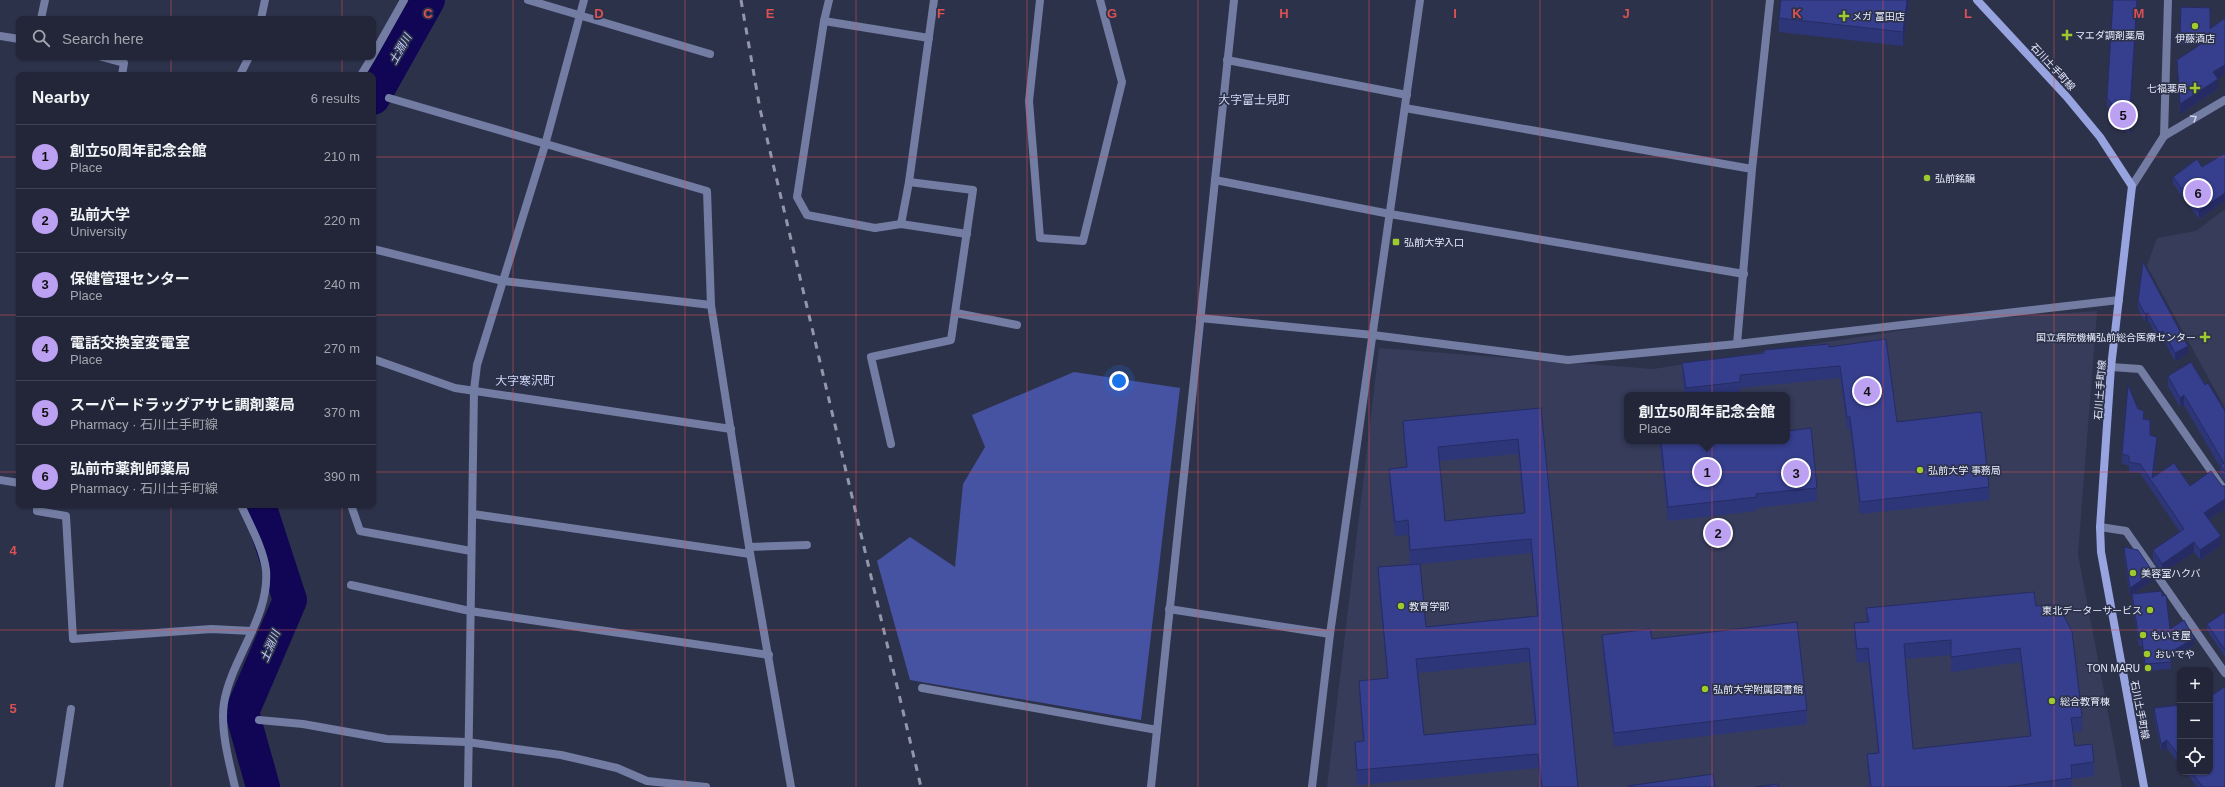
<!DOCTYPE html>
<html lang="en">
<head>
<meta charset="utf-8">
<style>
  body { margin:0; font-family:Helvetica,"Noto Sans JP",sans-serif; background:#2e3243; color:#f1f3f6 }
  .controls { position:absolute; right:12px; bottom:12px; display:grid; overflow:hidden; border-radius:8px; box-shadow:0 1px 3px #0004 }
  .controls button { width:36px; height:36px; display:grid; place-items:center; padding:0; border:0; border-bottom:1px solid #3f4353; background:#222638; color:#f1f3f6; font:20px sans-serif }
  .you { position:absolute; left:1119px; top:381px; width:14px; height:14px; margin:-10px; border:3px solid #fff; border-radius:50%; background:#1a73e8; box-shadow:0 0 0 6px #1a73e833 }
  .badge { display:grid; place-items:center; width:26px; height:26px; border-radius:50%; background:#bca0f2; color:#111; font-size:13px; font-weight:700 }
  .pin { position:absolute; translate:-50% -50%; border:2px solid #fff; box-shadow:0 1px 4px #0006 }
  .popup { position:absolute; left:1624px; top:392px; width:166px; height:52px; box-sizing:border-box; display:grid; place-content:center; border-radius:8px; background:#222638; filter:drop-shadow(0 1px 3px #0005); font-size:13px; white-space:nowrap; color:#a2a5ae }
  .popup b { font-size:15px; color:#f1f3f6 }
  .popup::after { content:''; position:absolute; left:50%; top:100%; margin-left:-8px; border:8px solid transparent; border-top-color:#222638 }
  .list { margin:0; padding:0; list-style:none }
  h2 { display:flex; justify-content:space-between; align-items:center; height:52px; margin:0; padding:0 16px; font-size:17px }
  h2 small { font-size:13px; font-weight:400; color:#a2a5ae }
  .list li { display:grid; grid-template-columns:26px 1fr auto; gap:12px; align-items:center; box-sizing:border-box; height:64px; padding:0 16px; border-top:1px solid #3f4353 }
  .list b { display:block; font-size:15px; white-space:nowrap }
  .list p { margin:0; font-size:13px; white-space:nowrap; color:#a2a5ae }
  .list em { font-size:13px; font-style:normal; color:#a2a5ae }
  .icon { flex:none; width:22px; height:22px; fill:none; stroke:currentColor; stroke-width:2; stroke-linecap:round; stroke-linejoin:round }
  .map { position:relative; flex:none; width:2225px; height:787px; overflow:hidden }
  .search { position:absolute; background:#222638; box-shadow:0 1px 3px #0004; left:16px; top:16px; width:360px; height:44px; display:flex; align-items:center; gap:10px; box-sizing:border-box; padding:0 14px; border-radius:8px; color:#a2a5ae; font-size:15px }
  .panel { position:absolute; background:#222638; box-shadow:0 1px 3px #0004; left:16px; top:72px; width:360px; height:436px; border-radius:8px }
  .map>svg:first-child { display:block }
  .built { fill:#363c5a; fill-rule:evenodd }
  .forest { fill:#4652a2 }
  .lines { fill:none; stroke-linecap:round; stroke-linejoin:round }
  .river { stroke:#100655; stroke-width:34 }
  .minor { stroke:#737ca2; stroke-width:8 }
  .tertiary { stroke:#737ca2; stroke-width:8 }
  .secondary { stroke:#97a4e0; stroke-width:8 }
  .rail { stroke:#9397ab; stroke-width:3; stroke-dasharray:7 7; stroke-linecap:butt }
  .wall { fill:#2e367a; fill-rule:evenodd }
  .shaded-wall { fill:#262c63 }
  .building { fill:#363f8e; stroke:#262c63; fill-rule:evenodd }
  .oneway { stroke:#ccd2e7 }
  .grid { fill:none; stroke:#da5053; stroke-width:1; stroke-opacity:0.55 }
  .poi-dot { fill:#9fca2d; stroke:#2d324b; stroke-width:1.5 }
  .labels { text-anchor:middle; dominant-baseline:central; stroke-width:3.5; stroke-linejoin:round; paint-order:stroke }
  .poi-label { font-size:10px; fill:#eaeefe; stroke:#2d324b; text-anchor:start }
  .street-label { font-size:10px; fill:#eaeefe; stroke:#2d324b }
  .water-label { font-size:11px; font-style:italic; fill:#c6d1fe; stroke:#2d324b }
  .quarter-label { font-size:12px; fill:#cfd7f6; stroke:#2d324b }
  .grid-label { font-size:13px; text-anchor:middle; font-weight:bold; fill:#da5053; stroke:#2d324b; stroke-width:3.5; stroke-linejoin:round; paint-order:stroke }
</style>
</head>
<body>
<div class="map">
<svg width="2225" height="787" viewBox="0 0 2225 787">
  <rect width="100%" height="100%" fill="#2d324b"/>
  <g class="built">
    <polygon points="2225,209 2225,408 2147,266 2157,238 2196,231"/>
    <path d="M2097 311 2078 554 2122 787H1327L1379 348 1653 369 1969 320ZM1627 395H1787V441H1627Z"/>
  </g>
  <polygon class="forest" points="1074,372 1180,388 1141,720 910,680 877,561 910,537 955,567 963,484 985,447 972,415"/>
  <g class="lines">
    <g class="river">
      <polyline points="373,98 428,0"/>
      <polyline points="259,505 290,600 242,712 263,787"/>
    </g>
    <g class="minor">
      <polyline points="528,0 710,54"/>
      <polyline points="829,0 824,21 929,38"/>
      <polyline points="1040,0 1029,101 1040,238 1083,241 1122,82 1100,0"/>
      <polyline points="41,19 45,0"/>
      <polyline points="261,19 265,0"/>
      <polyline points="824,21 797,197 807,215 875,228 901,224 967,234"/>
      <polyline points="0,36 19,39"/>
      <polyline points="373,55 404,0"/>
      <polyline points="102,57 124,63 122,75"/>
      <polyline points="1227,60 1407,95"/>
      <polyline points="240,75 249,57"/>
      <polyline points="361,75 372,57"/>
      <polyline points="389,98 707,191 711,305 749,547 791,787"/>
      <polyline points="1405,108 1752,169"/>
      <polyline points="2164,136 2225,100"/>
      <polyline points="1215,180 1390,214 1744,274"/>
      <polyline points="901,224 909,182 934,0"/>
      <polyline points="373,249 503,281 711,305"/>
      <polyline points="956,313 1017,325"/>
      <polyline points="1200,318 1373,335 1568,360 1737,344 2119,300"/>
      <polyline points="1737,344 1752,169 1770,0"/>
      <polyline points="373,359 455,388 731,429"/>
      <polyline points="2111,367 2140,369 2225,491"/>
      <polyline points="891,444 871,357 951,340 973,190 909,182"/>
      <polyline points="0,480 19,483"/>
      <polyline points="37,505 37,511 66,516 73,639 211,629 252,631"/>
      <polyline points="351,505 360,531 471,551"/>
      <polyline points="473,514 750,554"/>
      <polyline points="2100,527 2126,531 2225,673"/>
      <polyline points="749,547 807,545"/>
      <polyline points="351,585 470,611 769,655"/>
      <polyline points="1169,609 1330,634"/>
      <polyline points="922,688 1157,730"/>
      <polyline points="259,720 303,724 387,739 467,742 561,755 617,768 647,781 706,787"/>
      <polyline points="59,787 71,709"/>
      <path d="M235 787C229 762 220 728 224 703 231 659 270 617 266 570 263 548 250 525 241 505"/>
      <polyline points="468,787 474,390 477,365 545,145 584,0"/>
      <polyline points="1151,787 1234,0"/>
      <polyline points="1312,787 1330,634 1420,0"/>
    </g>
    <polyline class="tertiary" points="2132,186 2164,136 2168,0"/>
    <polyline class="secondary" points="1977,0 2066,96 2100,137 2132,186 2111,367 2100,527 2101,552 2144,787"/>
    <polyline class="rail" points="741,0 760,109 921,787"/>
  </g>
  <g class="wall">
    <polygon points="1909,0 1903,46 1779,32 1779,18"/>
    <polygon points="2111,0 2138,0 2129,134 2107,108 2107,98 2113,0"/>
    <polygon points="2210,18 2210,28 2225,18 2217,79 2218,89 2180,114 2177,60 2200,45 2180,44 2180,35"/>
    <polygon points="2225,153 2225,201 2199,219 2173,184 2173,177 2202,167"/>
    <polygon points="2138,301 2188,354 2175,361 2163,339 2159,341 2148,320 2145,322 2138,309"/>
    <polygon points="1829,347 1897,422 1989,487 1989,500 1860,514 1850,429 1847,430 1840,378 1740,388 1740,394 1735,395 1685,395 1682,376 1682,363"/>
    <polygon points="2168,376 2205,385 2225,411 2225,481 2220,475 2220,467 2184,405 2180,407 2168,386"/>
    <path d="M1541 408 1578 787H1540L1538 768 1357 785 1355 756V742L1363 741 1359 695V681L1387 678 1378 581V567L1410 564 1408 535 1395 536 1389 483V469L1406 467 1403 436V421ZM1518 454 1524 513 1445 521 1439 461ZM1531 553 1537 617 1426 627 1420 564ZM1529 662 1534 724 1424 735 1418 673Z"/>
    <polygon points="2138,409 2144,419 2150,435 2157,446 2154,477 2190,486 2225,486 2225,509 2209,519 2221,545 2200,560 2194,552 2162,573 2153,560 2153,550 2180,532 2140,473 2129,472 2129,466 2122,463 2122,454"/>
    <polygon points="1659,441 1787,441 1817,488 1817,501 1757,508 1757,511 1668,521"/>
    <polygon points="2124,547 2153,580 2130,596 2124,554"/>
    <polygon points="2132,594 2162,596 2170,629 2194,645 2171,659 2171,669 2145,671 2142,646 2139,646 2132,601"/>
    <path d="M2036 606 2082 717V731L2073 732 2075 746 2094 762V776L2072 779V787H1869L1867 768V754L1878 753 1868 662 1857 663 1854 637V623L1866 622V608ZM1951 655V672L2020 662 2029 736 1913 749 1905 659Z"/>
    <polygon points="2225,612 2225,657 2207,630 2207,624"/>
    <polygon points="1602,635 1652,639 1807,710 1807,724 1614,747 1602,649"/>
    <polygon points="2180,705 2180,765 2167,748 2161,751 2154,715 2154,708"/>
    <polygon points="2186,772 2210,772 2225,787 2197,787"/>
  </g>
  <g class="shaded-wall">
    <polygon points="1907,0 1909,0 1903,46 1903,32"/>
    <polygon points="2137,0 2138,0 2129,134 2129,125"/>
    <polygon points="2225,65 2225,74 2213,82 2213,72"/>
    <polygon points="2218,79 2218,89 2180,114 2180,104"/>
    <polygon points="2225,193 2225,201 2199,219 2199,211"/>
    <polygon points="2148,313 2148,320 2145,322 2145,314"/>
    <polygon points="2163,331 2163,339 2159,341 2159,333"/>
    <polygon points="2188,346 2188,354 2175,361 2175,353"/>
    <polygon points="2184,395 2184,405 2180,407 2180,398"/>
    <polygon points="2157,437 2157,446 2153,483 2152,478"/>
    <polygon points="2225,499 2225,509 2204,522 2204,513"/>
    <polygon points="2221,536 2221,545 2200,560 2200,550"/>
    <polygon points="2194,542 2194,552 2162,573 2162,564"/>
    <polygon points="2153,572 2153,580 2130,596 2130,588"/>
    <polygon points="2194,638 2194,645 2171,659 2171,652"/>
    <polygon points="2167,740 2167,748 2161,751 2161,744"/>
  </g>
  <g class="building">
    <polygon points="1781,0 1907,0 1903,32 1779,18"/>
    <polygon points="2113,0 2137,0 2129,125 2107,98"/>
    <polygon points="2181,7 2210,8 2210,29 2225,18 2225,65 2213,72 2218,79 2180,104 2177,60 2213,36 2180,35"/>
    <polygon points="2225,153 2225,193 2199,211 2173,177 2197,159 2202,167"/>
    <polygon points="2143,262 2188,346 2175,353 2163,331 2159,333 2148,313 2145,314 2138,301"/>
    <polygon points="1886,339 1897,422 1981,412 1989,487 1860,502 1850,417 1847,417 1840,366 1740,375 1740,382 1686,388 1682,363 1764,353 1764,350 1829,344 1829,347"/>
    <polygon points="2191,362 2205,385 2208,383 2225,411 2225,472 2220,465 2224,463 2184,395 2180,398 2168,376"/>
    <polygon points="2128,385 2138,409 2144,411 2143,419 2150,420 2150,435 2157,437 2152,478 2174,463 2190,486 2211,471 2222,486 2225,486 2225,499 2204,513 2221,536 2200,550 2194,542 2162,564 2153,550 2184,529 2140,464 2129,462 2129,456 2122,454"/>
    <path d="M1541 408 1578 787H1542L1538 754 1357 770 1355 742 1364 741 1359 681 1388 678 1378 567 1420 564 1426 627 1538 616 1531 539 1410 550 1408 520 1395 522 1389 469 1407 467 1403 421ZM1518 439 1525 513 1445 521 1438 447ZM1529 648 1536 724 1424 735 1416 659Z"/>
    <polygon points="1811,428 1817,488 1756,494 1757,497 1668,507 1661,441 1787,441 1787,431"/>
    <polygon points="2124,547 2138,550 2153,572 2130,588"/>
    <polygon points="2162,591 2162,596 2166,595 2170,629 2184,620 2194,638 2171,652 2171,662 2145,664 2142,639 2139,639 2132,594"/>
    <path d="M2034 592 2036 606 2051 604 2060 609 2072 631 2082 717 2071 718 2075 746 2092 744 2094 762 2071 765 2072 778 2007 787H1871L1867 754 1879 753 1868 648 1857 649 1854 623 1869 622 1866 608ZM1951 640V657L2020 648 2031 736 1913 749 1904 644Z"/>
    <polygon points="2225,612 2225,650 2207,624"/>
    <polygon points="1797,622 1807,710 1614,733 1602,635 1650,629 1652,639"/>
    <polygon points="2224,687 2225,688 2225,787 2203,787 2191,772 2210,772 2210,697"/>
    <polygon points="2180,705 2180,757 2167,740 2161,744 2154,708"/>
    <polygon points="1713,774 1715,787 1628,787 1628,786"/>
    <polygon points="1778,784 1778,787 1756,787"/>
  </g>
  <defs><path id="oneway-chevron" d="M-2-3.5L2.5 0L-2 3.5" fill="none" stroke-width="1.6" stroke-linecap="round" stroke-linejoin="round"/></defs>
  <use class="oneway" href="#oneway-chevron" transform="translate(2194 118) rotate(-31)"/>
  <path class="grid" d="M171 0V19M342 0V19M513 0V787M685 0V787M856 0V787M1027 0V787M1198 0V787M1369 0V787M1540 0V787M1712 0V787M1883 0V787M2054 0V787M171 57V75M342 57V75M0 157H19M373 157H2225M0 315H19M373 315H2225M0 472H19M373 472H2225M171 505V787M342 505V787M0 630H2225"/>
  <g class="poi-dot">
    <path d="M1842 10h4v4h4v4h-4v4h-4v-4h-4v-4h4z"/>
    <circle cx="2195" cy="26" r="4"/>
    <path d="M2065 29h4v4h4v4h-4v4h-4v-4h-4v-4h4z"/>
    <path d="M2193 82h4v4h4v4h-4v4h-4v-4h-4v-4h4z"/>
    <circle cx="1927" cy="178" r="4"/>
    <rect x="1392" y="238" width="8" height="8" rx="2"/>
    <path d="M2203 331h4v4h4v4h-4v4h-4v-4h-4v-4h4z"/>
    <circle cx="1920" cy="470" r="4"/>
    <circle cx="2133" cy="573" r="4"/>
    <circle cx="1401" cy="606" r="4"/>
    <circle cx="2150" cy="610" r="4"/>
    <circle cx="2143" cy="635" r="4"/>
    <circle cx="2147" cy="654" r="4"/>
    <circle cx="2148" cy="668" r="4"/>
    <circle cx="1705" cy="689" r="4"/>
    <circle cx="2052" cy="701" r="4"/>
  </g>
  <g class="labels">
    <g class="poi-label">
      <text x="1852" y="16">メガ 富田店</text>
      <text x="2075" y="35">マエダ調剤薬局</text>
      <text x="2195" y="38" text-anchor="middle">伊藤酒店</text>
      <text x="2187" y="88" text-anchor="end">七福薬局</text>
      <text x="1935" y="178">弘前銘醸</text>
      <text x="1404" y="242">弘前大学入口</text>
      <text x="2196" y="337" text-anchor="end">国立病院機構弘前総合医療センター</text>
      <text x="1928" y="470">弘前大学 事務局</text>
      <text x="2141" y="573">美容室ハクバ</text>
      <text x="1409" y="606">教育学部</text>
      <text x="2142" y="610" text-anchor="end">東北データーサービス</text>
      <text x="2151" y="635">もいき屋</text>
      <text x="2155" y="654">おいでや</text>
      <text x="2140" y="668" text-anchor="end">TON MARU</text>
      <text x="1713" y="689">弘前大学附属図書館</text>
      <text x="2060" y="701">総合教育棟</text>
    </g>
    <g class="street-label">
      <text transform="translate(2053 67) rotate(47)">石川土手町線</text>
      <text transform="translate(2100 390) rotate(-86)">石川土手町線</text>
      <text transform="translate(2140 710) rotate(79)">石川土手町線</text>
    </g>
    <g class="water-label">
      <text transform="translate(400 49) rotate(-61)">土淵川</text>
      <text transform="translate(270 646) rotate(-67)">土淵川</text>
    </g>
    <g class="quarter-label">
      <text x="1254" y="100">大字富士見町</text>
      <text x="525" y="381">大字寒沢町</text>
    </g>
  </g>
  <g class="grid-label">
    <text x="428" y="18">C</text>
    <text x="599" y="18">D</text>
    <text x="770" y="18">E</text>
    <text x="941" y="18">F</text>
    <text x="1112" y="18">G</text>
    <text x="1284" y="18">H</text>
    <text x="1455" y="18">I</text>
    <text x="1626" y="18">J</text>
    <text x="1797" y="18">K</text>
    <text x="1968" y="18">L</text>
    <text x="2139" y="18">M</text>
    <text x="13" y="555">4</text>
    <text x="13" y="713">5</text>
  </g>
</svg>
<div class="controls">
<button>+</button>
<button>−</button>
<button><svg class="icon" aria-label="locate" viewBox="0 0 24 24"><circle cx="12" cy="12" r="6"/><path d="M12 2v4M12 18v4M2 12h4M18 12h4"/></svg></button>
</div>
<div class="you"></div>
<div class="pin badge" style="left:1707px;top:472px">1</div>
<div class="popup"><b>創立50周年記念会館</b>Place</div>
<div class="pin badge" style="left:1718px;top:533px">2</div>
<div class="pin badge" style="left:1796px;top:473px">3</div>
<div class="pin badge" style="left:1867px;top:391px">4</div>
<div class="pin badge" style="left:2123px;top:115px">5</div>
<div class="pin badge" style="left:2198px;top:193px">6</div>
<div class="search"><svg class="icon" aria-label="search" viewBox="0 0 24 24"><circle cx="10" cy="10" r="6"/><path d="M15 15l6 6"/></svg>Search here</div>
<section class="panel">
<h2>Nearby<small>6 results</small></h2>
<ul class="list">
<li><span class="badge">1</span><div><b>創立50周年記念会館</b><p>Place</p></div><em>210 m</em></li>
<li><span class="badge">2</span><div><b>弘前大学</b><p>University</p></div><em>220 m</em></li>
<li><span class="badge">3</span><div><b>保健管理センター</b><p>Place</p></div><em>240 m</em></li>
<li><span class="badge">4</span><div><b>電話交換室変電室</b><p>Place</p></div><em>270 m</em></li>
<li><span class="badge">5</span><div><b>スーパードラッグアサヒ調剤薬局</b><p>Pharmacy · 石川土手町線</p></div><em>370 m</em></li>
<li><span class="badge">6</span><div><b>弘前市薬剤師薬局</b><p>Pharmacy · 石川土手町線</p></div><em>390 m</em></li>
</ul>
</section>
</div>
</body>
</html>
